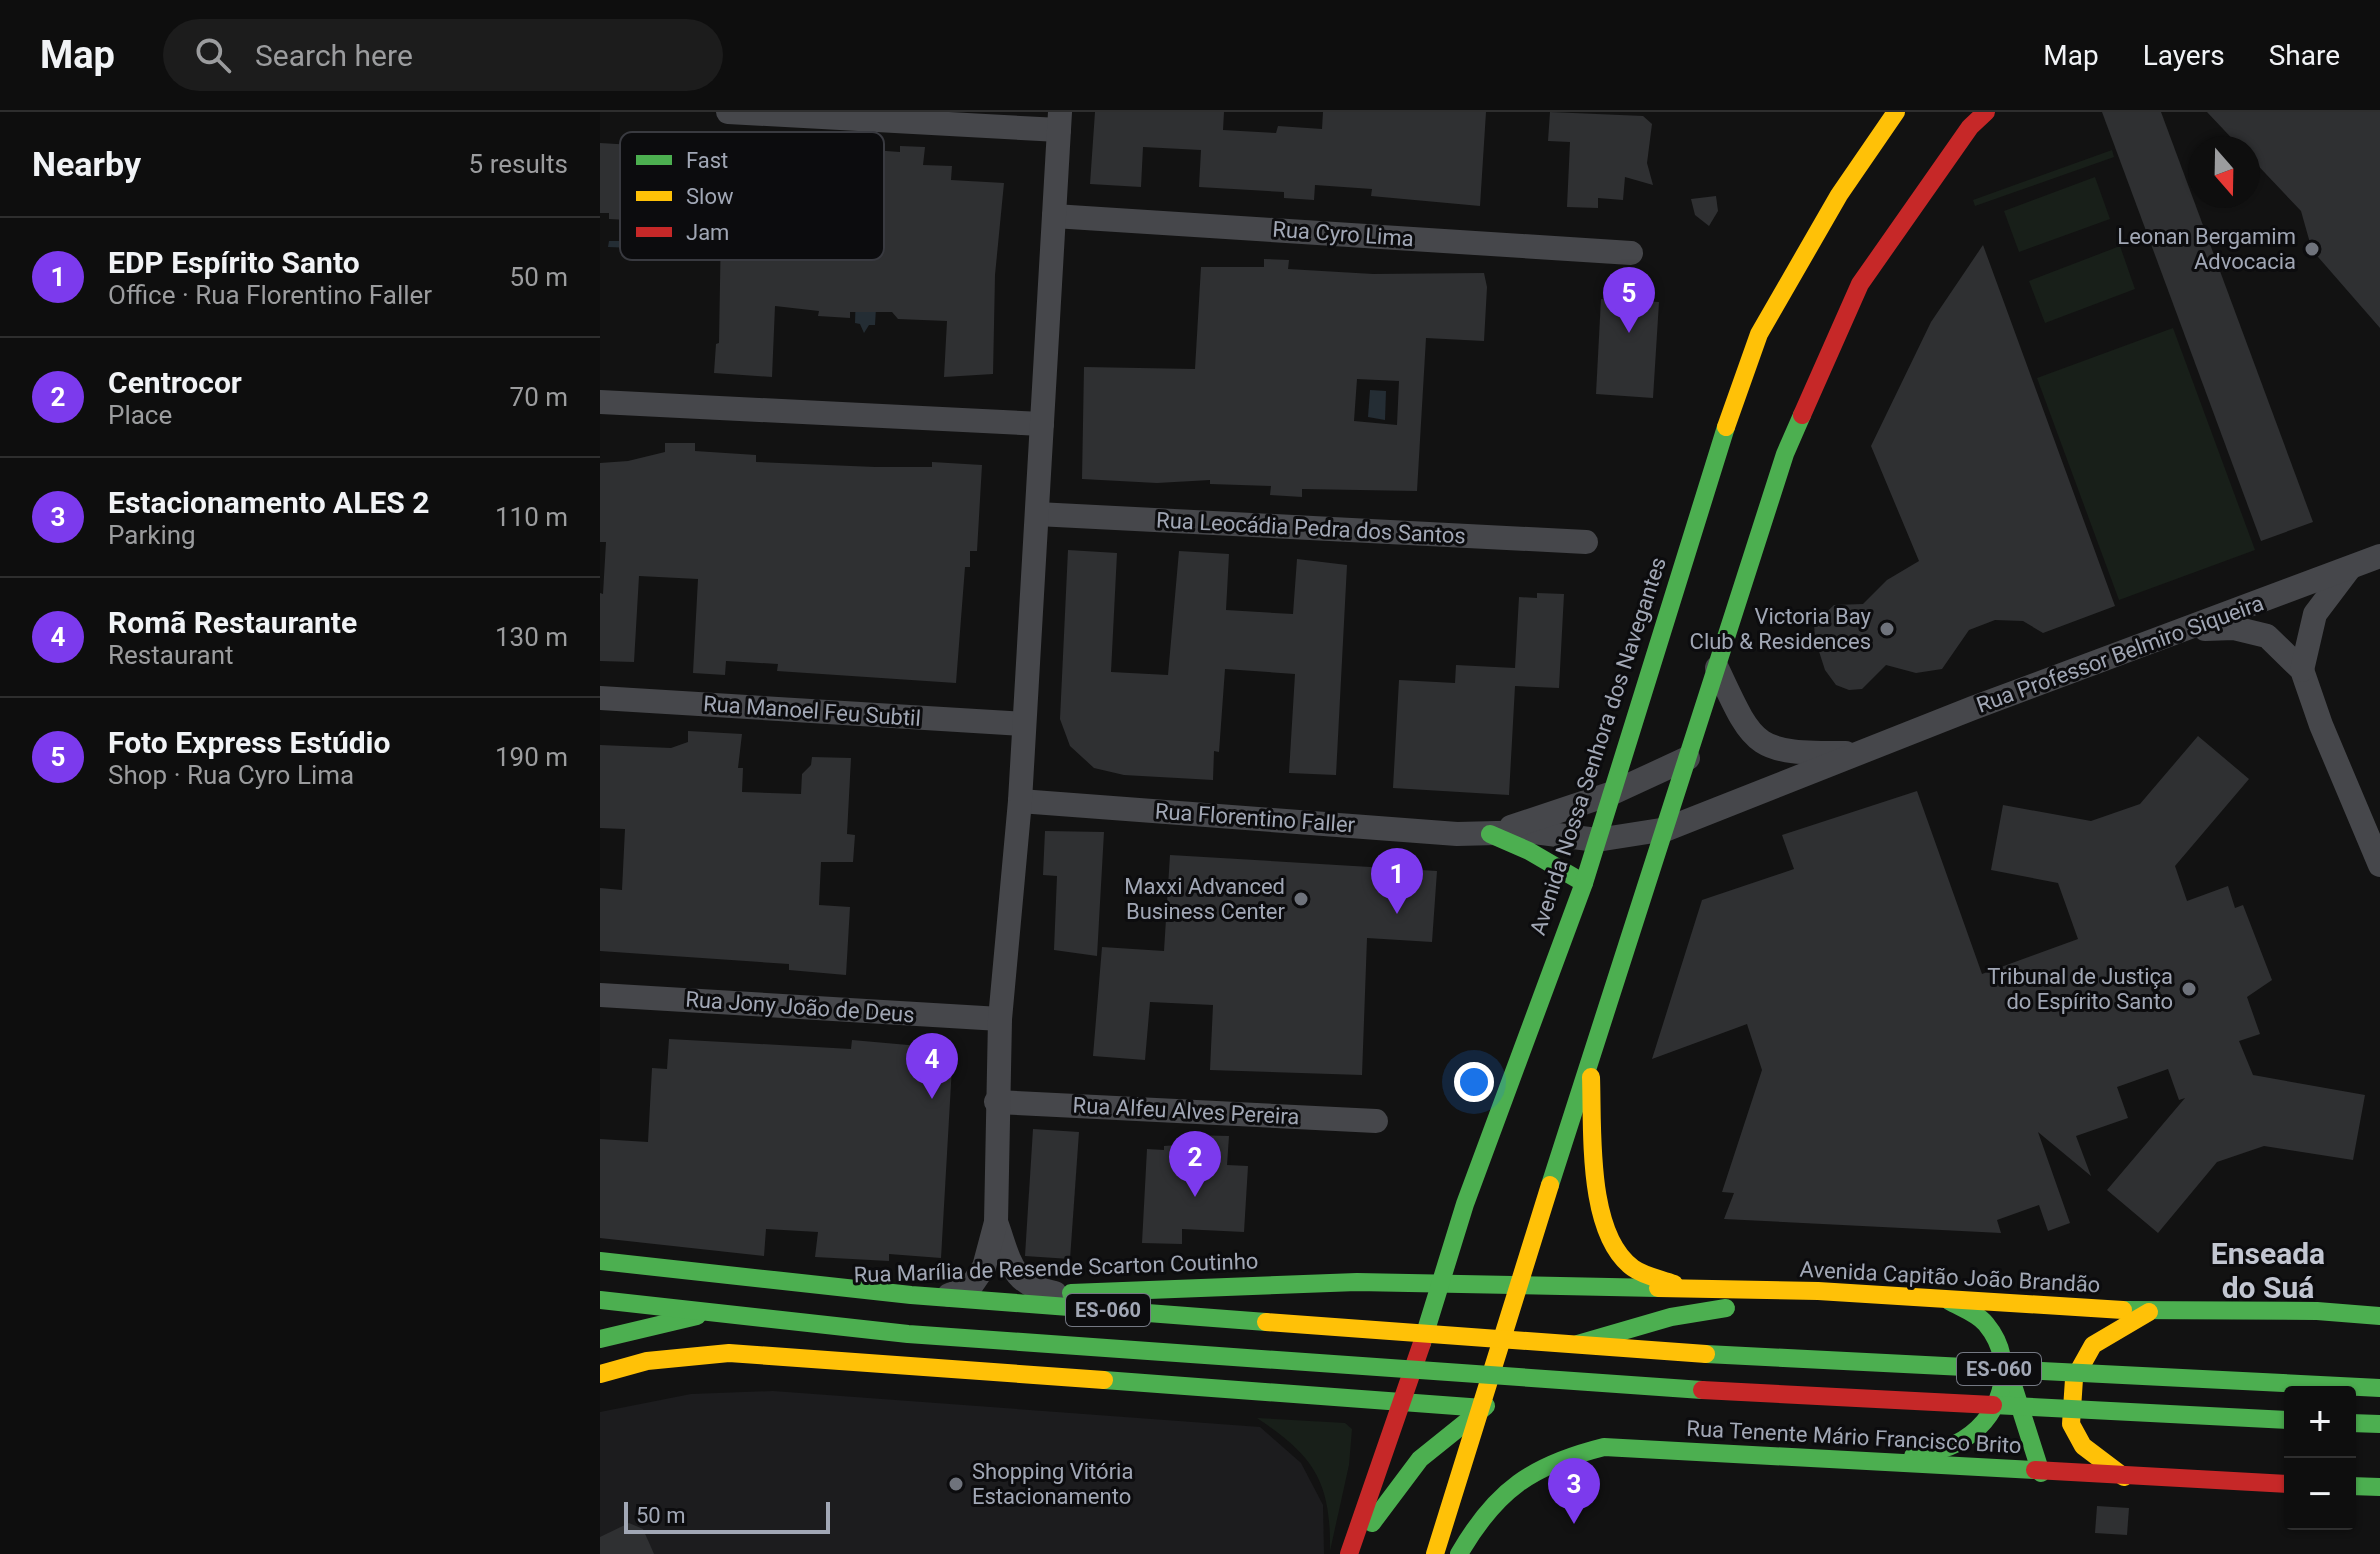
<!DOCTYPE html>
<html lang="en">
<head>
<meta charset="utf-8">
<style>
  body { margin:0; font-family:Roboto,sans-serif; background:#1c1c1c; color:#f1f3f6 }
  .controls { position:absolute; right:24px; bottom:24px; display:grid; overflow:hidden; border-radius:8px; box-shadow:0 2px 6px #0004 }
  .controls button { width:72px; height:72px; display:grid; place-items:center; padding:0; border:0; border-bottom:2px solid #2e2e2e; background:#0e0e0e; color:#f1f3f6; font:40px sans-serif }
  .compass { position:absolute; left:1588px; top:24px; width:72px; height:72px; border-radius:50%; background:#0e0e0e; box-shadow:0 2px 6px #0004; rotate:160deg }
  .scale { position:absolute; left:24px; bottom:20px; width:206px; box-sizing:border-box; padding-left:8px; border:4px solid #a1a7b5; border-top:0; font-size:22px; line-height:28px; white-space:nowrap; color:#a1a7b5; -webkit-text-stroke:6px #0c0c0e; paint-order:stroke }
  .you { position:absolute; left:874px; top:970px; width:28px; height:28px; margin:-20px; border:6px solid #fff; border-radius:50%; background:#1a73e8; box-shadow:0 0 0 12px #1a73e833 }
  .badge { display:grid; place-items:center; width:52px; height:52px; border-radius:50%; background:#7c3aed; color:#fff; font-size:26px; font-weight:700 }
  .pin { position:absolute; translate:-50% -66px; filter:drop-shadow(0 2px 4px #0008) }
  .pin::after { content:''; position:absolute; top:42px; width:28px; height:24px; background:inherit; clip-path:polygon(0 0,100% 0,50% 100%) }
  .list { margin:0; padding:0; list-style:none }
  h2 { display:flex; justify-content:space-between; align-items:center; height:104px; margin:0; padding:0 32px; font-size:34px }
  h2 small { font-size:26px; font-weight:400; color:#9b9c9e }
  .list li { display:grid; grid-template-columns:52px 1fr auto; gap:24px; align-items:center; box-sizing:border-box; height:120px; padding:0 32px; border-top:2px solid #2e2e2e }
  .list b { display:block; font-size:30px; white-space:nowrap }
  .list p { margin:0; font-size:26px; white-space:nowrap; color:#9b9c9e }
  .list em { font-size:26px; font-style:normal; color:#9b9c9e }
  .icon { flex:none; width:44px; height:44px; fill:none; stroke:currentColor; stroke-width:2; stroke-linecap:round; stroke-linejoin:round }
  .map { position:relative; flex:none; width:1780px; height:1442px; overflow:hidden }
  header { display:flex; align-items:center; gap:48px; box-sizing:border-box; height:112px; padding:0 40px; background:#0e0e0e; border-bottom:2px solid #2e2e2e }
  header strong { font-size:38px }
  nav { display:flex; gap:44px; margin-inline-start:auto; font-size:28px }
  .search { width:560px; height:72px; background:#1c1c1c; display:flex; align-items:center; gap:20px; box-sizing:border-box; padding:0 28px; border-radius:44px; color:#9b9c9e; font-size:30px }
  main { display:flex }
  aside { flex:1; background:#0e0e0e }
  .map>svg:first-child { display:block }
  .built { fill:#1c1c1e }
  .green { fill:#181f19 }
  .water { fill:#242d34 }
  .building { fill:#2f3032; fill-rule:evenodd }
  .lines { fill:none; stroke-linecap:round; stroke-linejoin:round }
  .street { stroke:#46474b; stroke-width:24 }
  .fast { stroke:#4caf50; stroke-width:18 }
  .slow { stroke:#ffc107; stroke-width:18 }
  .jam { stroke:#c62828; stroke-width:18 }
  .fast-bridge { stroke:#4caf50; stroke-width:18 }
  .slow-bridge { stroke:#ffc107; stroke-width:18 }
  .jam-bridge { stroke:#c62828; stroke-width:18 }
  .poi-dot { fill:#6f737c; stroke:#0c0c0e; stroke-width:3 }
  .labels { text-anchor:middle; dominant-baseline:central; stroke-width:6; stroke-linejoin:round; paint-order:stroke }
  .shield { fill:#0c0c0e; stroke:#747883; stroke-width:2 }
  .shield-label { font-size:20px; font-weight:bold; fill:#a1a7b5 }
  .street-label { font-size:22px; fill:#a1a7b5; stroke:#0c0c0e }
  .poi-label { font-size:22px; fill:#a1a7b5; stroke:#0c0c0e; text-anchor:end }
  .district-label { font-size:30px; font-weight:bold; fill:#c2c6d1; stroke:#0c0c0e }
  .key { fill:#0c0c0e; stroke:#393a40; stroke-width:2 }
  .key-label { font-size:22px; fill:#a1a7b5 }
</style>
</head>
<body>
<header>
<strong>Map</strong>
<div class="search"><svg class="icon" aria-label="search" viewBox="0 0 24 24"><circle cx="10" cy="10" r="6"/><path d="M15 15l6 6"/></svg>Search here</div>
<nav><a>Map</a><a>Layers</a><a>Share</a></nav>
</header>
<main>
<aside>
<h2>Nearby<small>5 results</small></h2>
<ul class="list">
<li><span class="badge">1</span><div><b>EDP Espírito Santo</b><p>Office · Rua Florentino Faller</p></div><em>50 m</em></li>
<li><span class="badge">2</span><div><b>Centrocor</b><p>Place</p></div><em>70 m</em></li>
<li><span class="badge">3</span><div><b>Estacionamento ALES 2</b><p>Parking</p></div><em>110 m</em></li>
<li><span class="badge">4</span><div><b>Romã Restaurante</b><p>Restaurant</p></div><em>130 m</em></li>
<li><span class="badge">5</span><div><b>Foto Express Estúdio</b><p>Shop · Rua Cyro Lima</p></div><em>190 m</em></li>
</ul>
</aside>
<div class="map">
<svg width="1780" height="1442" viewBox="0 0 1780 1442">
  <rect width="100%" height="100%" fill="#121212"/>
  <polygon class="built" points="173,1279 660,1315 701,1351 723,1393 724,1442 0,1442 0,1300 91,1282"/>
  <g class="green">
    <polygon points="1512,38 1514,45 1375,94 1373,88"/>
    <polygon points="1495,65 1510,107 1419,140 1404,99"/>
    <polygon points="1520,134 1535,177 1445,211 1429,169"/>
    <polygon points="1573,216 1655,438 1519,488 1437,266"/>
    <path d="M657 1306 745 1311 752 1317 749 1353 730 1439C731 1369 714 1344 657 1306Z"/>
  </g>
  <g class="water">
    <polygon points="59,120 59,137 8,135 9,129 38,129 48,121"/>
    <polygon points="256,178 277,179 275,213 269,213 264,221 260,212 255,211"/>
    <polygon points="770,278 786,279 785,308 768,305"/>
  </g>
  <g class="building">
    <polygon points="495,0 624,0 623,18 676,21 678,14 722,17 723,0 886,0 880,94 771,84 772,77 715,73 714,88 684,86 684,80 599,75 601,38 543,35 541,75 490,72"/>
    <polygon points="950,0 1043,4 1052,12 1047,51 1053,73 1025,65 1023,88 998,86 998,96 967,95 970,30 948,29"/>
    <polygon points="1502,0 1561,0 1713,410 1661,429"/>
    <polygon points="1607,0 1780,0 1780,216 1712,138 1701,99 1648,43 1648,36 1641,36"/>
    <polygon points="34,24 126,31 123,80 181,83 184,38 244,42 245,36 300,40 300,34 325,35 323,53 352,54 351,68 404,71 395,163 393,262 344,265 347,209 298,207 292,200 250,200 250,206 218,204 219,199 175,194 172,265 114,261 116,232 119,231 121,113 9,107 9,101 0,101 0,31 33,33"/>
    <polygon points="1116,84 1118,99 1109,114 1095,103 1091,87"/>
    <polygon points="1383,133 1515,494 1443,521 1423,509 1395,508 1369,518 1342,557 1316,561 1286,553 1262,577 1249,578 1236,573 1225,558 1215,527 1214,512 1234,493 1263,492 1287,468 1319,449 1271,334 1331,210"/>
    <path d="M664 147 689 148 688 157 773 162 884 161 887 175 884 229 826 226 817 379 702 377V385L670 383 671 374 610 372V368L557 371 482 367 484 255 595 257 601 155H664ZM757 267 799 269 797 313 754 309Z"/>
    <polygon points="1001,187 1059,190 1053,286 996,282"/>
    <polygon points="65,331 95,331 95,339 156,343 156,350 275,355 332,355 332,350 382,353 377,439 370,439 370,455 365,455 356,571 177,559 178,552 126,549 125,563 93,561 98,467 39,464 34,550 0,549 0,481 3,482 6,430 0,430 0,351 28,349 65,340"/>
    <polygon points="468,438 517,441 511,560 568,563 579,439 629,442 626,498 693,502 697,447 747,453 736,663 689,661 695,562 625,557 619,640 614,639 613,668 524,663 494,656 470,634 460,607"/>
    <polygon points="937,481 964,482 959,576 915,574 909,683 793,676 799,568 855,571 856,553 915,556 919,485 937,486"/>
    <polygon points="88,619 142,622 138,656 143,656 142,680 201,682 202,662 211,653 212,645 251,646 247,722 255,723 253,750 221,750 219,793 250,795 246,863 189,858 189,852 0,839 0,776 22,778 25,717 0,716 0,633 71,636 88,630"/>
    <polygon points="1598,624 1649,667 1575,754 1587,789 1628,774 1635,796 1643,793 1672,868 1647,885 1660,922 1639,929 1653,963 1765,983 1753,1048 1664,1034 1617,1050 1558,1121 1507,1078 1585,986 1579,988 1568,957 1517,975 1528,1006 1476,1024 1491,1064 1438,1020 1470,1111 1448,1119 1439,1093 1397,1108 1401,1121 1124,1107 1134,1081 1122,1080 1162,958 1147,912 1052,947 1102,788 1194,757 1182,723 1317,679 1382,862 1478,827 1458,771 1391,758 1403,693 1491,709 1540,692"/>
    <polygon points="445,719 504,720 497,844 454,838 457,764 443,763"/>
    <polygon points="570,743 837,759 832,830 767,826 762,963 610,958 613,893 550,890 545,948 493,944 502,835 564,839"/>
    <polygon points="69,927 251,937 252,928 353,937 341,1146 289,1142 289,1149 215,1145 218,1120 166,1117 164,1144 0,1126 0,1027 48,1030 52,956 67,957"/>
    <polygon points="433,1017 479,1020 470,1147 425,1144"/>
    <polygon points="589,1023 629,1024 627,1053 648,1054 644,1120 582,1117 582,1132 542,1131 547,1037 564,1038 564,1034 578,1033"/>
    <polygon points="1497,1394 1529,1396 1527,1423 1495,1421"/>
    <polygon points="29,1411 43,1417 54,1442 0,1442 0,1425"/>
  </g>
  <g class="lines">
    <g class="street">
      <polyline points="128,0 459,18"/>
      <polyline points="454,104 1031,141"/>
      <polyline points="0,290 442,312"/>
      <polyline points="437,402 986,430"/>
      <polyline points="1605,517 1634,516 1667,524 1702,558 1721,613 1780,753"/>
      <path d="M1117 556C1155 638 1155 641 1246 641"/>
      <polyline points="1702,558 1715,502 1749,457"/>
      <polyline points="0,586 424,612"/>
      <polyline points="420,689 857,722 934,720 997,728 1067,717 1373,596 1780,444"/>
      <polyline points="911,715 1010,682 1088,646"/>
      <polyline points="0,883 400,907"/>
      <polyline points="396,990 776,1009"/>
      <path d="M396 1110C410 1148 410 1173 455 1181"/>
      <polyline points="349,1183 371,1174 384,1155 396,1110 400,907 420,689 460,0"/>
    </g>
    <g class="fast">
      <polyline points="890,722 929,739 984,771"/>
      <polyline points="950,1073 1185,342 1202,303"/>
      <polyline points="471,1181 757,1170 1058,1176"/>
      <polyline points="1523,1198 1717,1199 1780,1204"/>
      <polyline points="0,1227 97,1204"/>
      <polyline points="822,1231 865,1092 984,771 1126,315"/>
      <polyline points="978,1232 1071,1205 1126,1196"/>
      <polyline points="1411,1267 1441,1361"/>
      <polyline points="504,1268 883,1296"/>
      <polyline points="1750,1311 1780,1312"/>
      <path d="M1313 1344C1327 1340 1342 1339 1355 1332 1401 1310 1420 1253 1386 1212 1377 1201 1361 1196 1349 1189"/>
      <polyline points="1750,1374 1780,1375"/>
      <polyline points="772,1411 820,1347 886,1294"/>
      <path d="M859 1442C896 1378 932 1353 1004 1335L1435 1358"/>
    </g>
    <g class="slow">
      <polyline points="1126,315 1159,222 1239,83 1296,0"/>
      <path d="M991 965C993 1017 986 1122 1033 1156 1044 1164 1061 1167 1074 1172"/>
      <polyline points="1058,1176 1218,1179 1523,1198"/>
      <polyline points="0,1262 47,1249 129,1241 504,1268"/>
      <polyline points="1524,1365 1483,1334 1471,1312 1474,1267 1493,1233 1549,1200"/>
      <polyline points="835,1442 950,1073"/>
    </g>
    <g class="jam">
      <polyline points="1202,303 1260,172 1370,15 1386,0"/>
      <polyline points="1435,1358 1690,1372"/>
      <polyline points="749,1442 822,1231"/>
    </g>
    <g class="fast-bridge">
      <polyline points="0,1149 311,1183 666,1210"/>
      <polyline points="0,1188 308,1222 1102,1278"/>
      <polyline points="1106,1242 1780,1276"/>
      <polyline points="1393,1293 1690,1308"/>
    </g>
    <polyline class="slow-bridge" points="666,1210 1106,1242"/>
    <polyline class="jam-bridge" points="1102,1278 1393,1293"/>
  </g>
  <g class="poi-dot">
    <circle cx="1712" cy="137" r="8"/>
    <circle cx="1287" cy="517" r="8"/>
    <circle cx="701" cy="787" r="8"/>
    <circle cx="1589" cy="877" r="8"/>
    <circle cx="356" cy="1372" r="8"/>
  </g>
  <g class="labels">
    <g class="shield">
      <rect x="466" y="1182" width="84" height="32" rx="6"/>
      <rect x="1357" y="1241" width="84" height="32" rx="6"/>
    </g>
    <g class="shield-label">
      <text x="508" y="1198">ES-060</text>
      <text x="1399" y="1257">ES-060</text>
    </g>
    <g class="street-label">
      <text transform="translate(743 122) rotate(4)">Rua Cyro Lima</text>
      <text transform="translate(711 416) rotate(3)">Rua Leocádia Pedra dos Santos</text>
      <text transform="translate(1520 542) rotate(-20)">Rua Professor Belmiro Siqueira</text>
      <text transform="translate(212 599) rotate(4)">Rua Manoel Feu Subtil</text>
      <text transform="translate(998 634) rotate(-72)">Avenida Nossa Senhora dos Navegantes</text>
      <text transform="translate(655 706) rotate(4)">Rua Florentino Faller</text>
      <text transform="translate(200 895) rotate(4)">Rua Jony João de Deus</text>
      <text transform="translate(586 999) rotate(3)">Rua Alfeu Alves Pereira</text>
      <text transform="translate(456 1156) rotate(-2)">Rua Marília de Resende Scarton Coutinho</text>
      <text transform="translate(1350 1165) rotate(3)">Avenida Capitão João Brandão</text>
      <text transform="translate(1254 1325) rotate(3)">Rua Tenente Mário Francisco Brito</text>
    </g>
    <g class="poi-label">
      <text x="1696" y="124">Leonan Bergamim<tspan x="1696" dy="25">Advocacia</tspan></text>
      <text x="1271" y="504">Victoria Bay<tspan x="1271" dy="25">Club &amp; Residences</tspan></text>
      <text x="685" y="774">Maxxi Advanced<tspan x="685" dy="25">Business Center</tspan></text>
      <text x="1573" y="864">Tribunal de Justiça<tspan x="1573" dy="25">do Espírito Santo</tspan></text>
      <text x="372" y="1359" text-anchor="start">Shopping Vitória<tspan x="372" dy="25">Estacionamento</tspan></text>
    </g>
    <g class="district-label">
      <text x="1668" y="1141">Enseada<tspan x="1668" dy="34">do Suá</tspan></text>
    </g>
  </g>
  <rect x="20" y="20" width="264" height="128" rx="12" class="key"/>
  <rect x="36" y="43" width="36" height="10" fill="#4caf50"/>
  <rect x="36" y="79" width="36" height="10" fill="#ffc107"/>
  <rect x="36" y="115" width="36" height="10" fill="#c62828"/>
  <g class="key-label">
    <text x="86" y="56">Fast</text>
    <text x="86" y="92">Slow</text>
    <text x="86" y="128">Jam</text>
  </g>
</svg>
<div class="controls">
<button>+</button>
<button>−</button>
</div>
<svg class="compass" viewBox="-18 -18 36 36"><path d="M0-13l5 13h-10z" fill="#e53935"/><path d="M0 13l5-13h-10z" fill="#9b9c9e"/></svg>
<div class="scale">50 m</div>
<div class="you"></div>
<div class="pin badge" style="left:797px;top:802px">1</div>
<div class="pin badge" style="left:595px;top:1085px">2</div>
<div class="pin badge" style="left:974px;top:1412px">3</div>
<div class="pin badge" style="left:332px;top:987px">4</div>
<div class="pin badge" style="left:1029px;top:221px">5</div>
</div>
</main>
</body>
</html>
